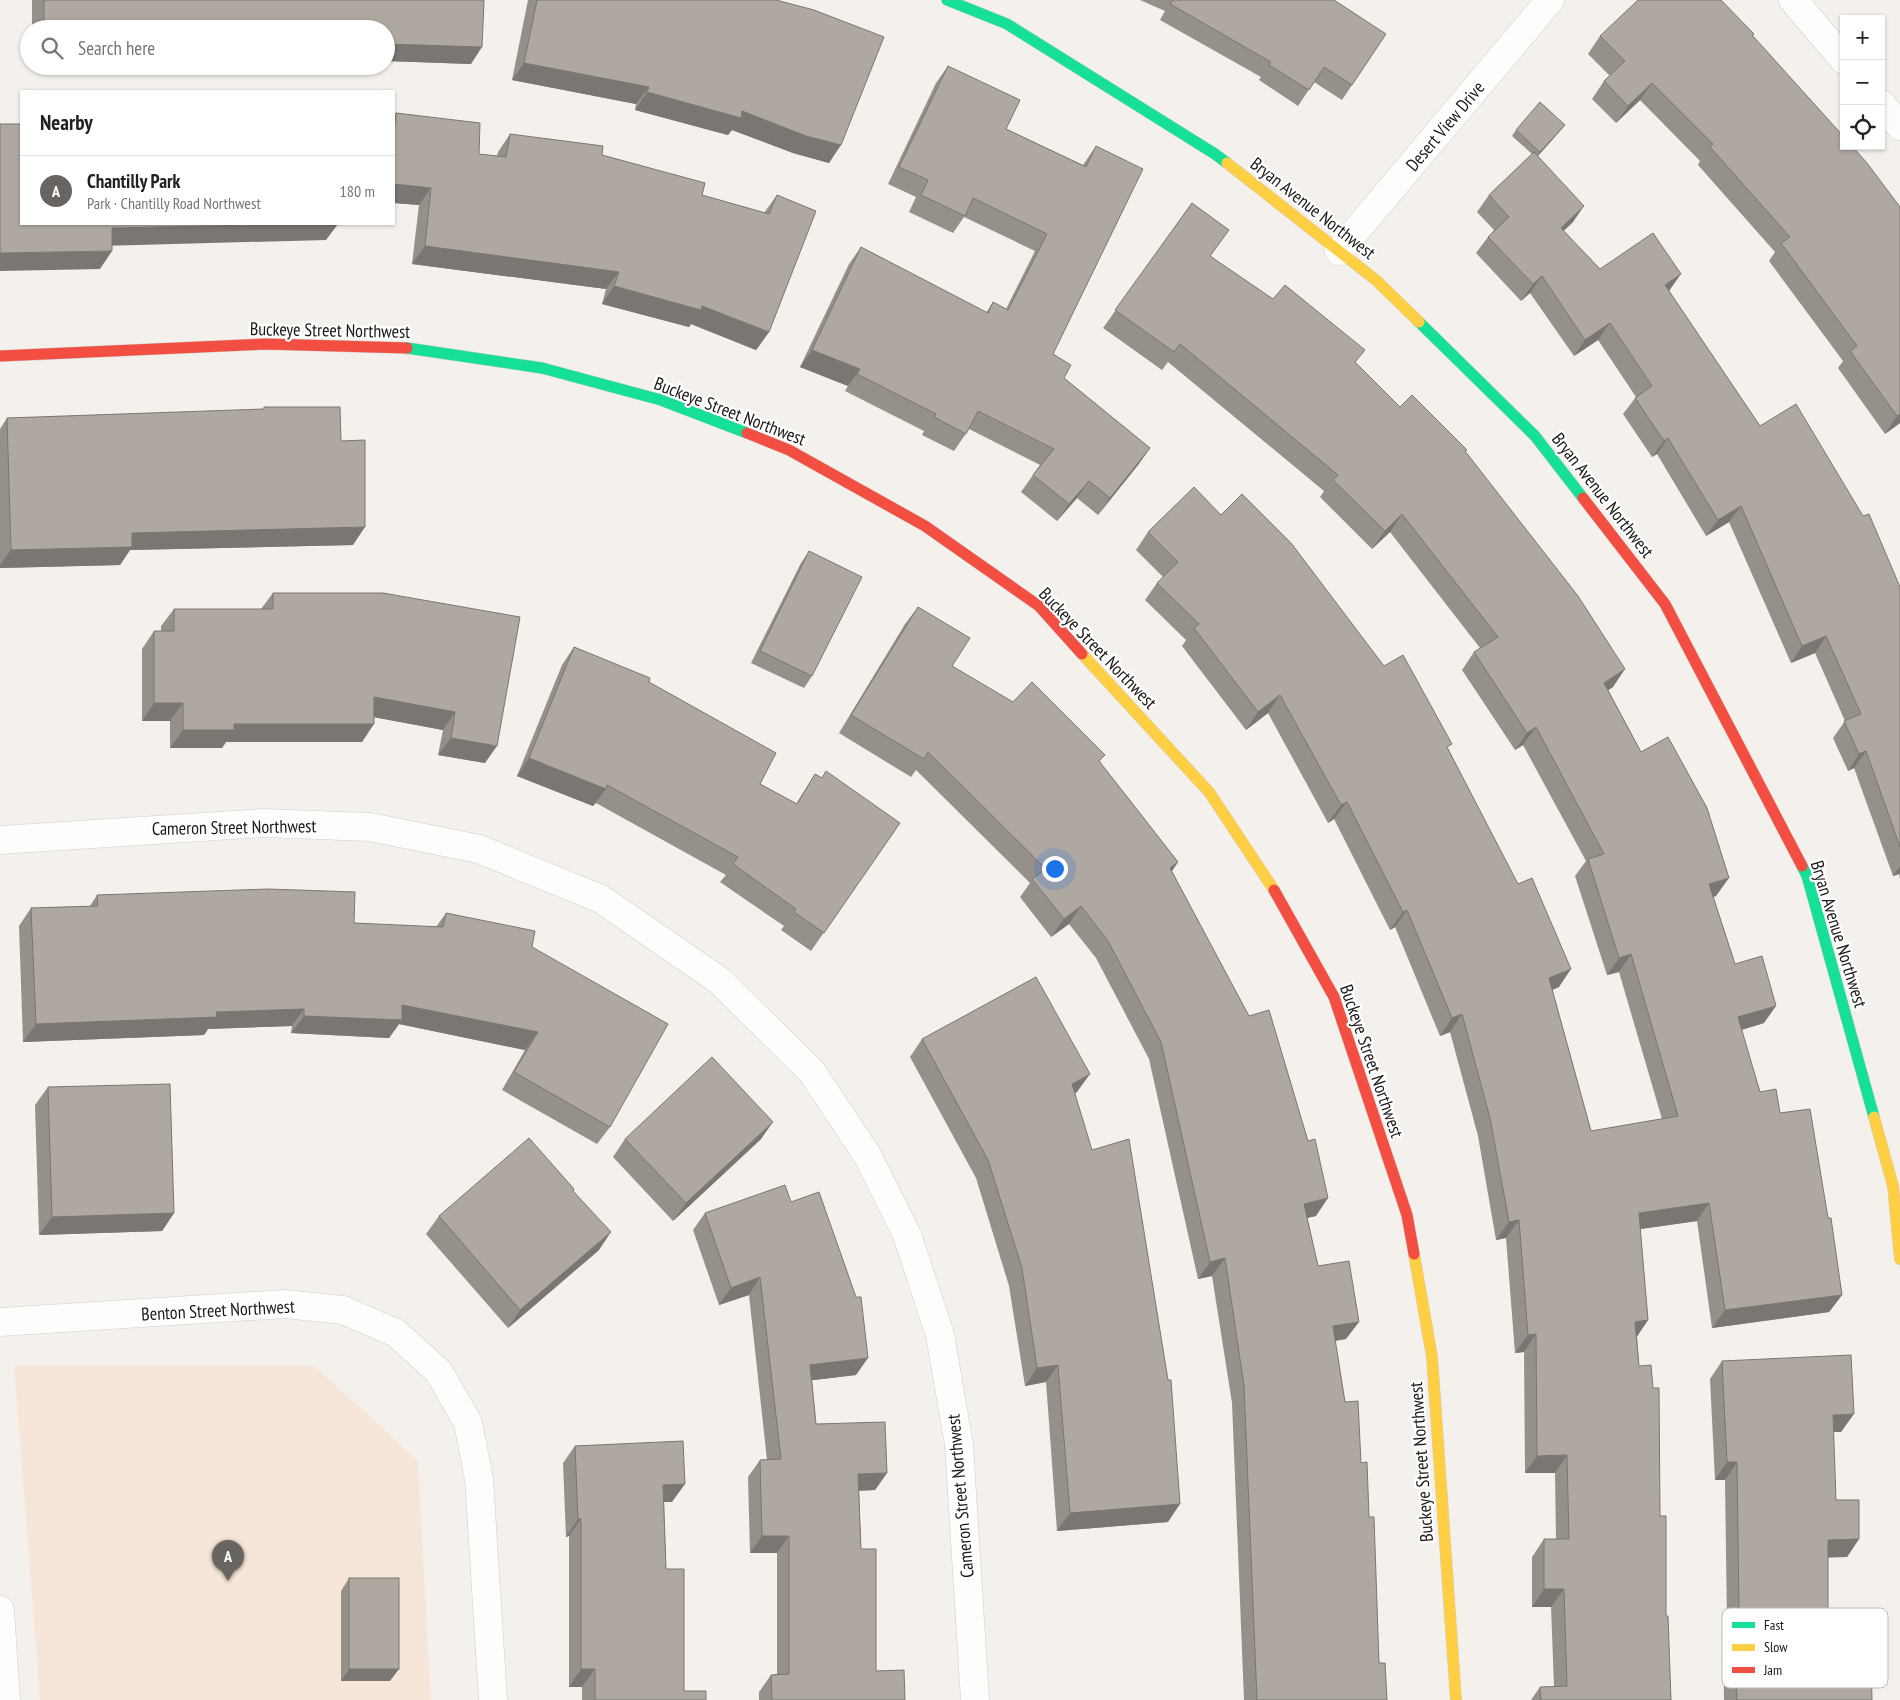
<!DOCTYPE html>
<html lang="en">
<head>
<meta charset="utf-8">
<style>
  body { margin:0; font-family:"PT Sans Narrow",sans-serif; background:#f6f6f6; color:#202124 }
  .controls { position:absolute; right:15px; top:15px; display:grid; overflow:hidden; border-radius:0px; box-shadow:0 1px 4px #0004 }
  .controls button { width:45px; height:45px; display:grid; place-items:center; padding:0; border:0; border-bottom:1px solid #e0e0e0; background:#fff; color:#202124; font:25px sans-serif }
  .you { position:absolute; left:1054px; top:868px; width:18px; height:18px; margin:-12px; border:4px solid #fff; border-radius:50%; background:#1a73e8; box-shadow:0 0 0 8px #1a73e833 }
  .badge { display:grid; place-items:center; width:32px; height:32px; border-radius:50%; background:#676461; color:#fff; font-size:16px; font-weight:700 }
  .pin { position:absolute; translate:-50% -41px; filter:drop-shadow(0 1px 2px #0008) }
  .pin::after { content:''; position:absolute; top:26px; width:18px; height:15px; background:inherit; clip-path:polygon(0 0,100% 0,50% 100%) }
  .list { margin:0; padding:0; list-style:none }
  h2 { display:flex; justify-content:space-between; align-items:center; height:65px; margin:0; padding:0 20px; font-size:21px }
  h2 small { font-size:16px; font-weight:400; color:#757577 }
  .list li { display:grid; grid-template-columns:32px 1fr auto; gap:15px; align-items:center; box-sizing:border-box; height:70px; padding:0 20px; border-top:1px solid #e0e0e0 }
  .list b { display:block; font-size:19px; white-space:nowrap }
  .list p { margin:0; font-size:16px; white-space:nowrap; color:#757577 }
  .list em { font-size:16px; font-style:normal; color:#757577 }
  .icon { flex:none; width:28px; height:28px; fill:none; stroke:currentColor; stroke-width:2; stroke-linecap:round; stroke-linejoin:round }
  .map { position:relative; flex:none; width:1900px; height:1700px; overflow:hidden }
  .search { position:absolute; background:#fff; box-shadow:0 1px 4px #0004; left:20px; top:20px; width:375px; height:55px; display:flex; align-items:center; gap:12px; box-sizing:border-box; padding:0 18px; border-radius:28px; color:#757577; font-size:19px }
  .panel { position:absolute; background:#fff; box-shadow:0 1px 4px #0004; left:20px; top:90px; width:375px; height:135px; border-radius:0px }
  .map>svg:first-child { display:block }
  .green { fill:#f5e6d9 }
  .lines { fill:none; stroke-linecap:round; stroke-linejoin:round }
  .street-casing { stroke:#d0cdca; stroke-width:29 }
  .fast-casing { stroke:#d0cdca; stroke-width:12 }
  .slow-casing { stroke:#d0cdca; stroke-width:12 }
  .jam-casing { stroke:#d0cdca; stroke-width:12 }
  .street { stroke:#fdfdfc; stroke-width:28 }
  .fast { stroke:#16e098; stroke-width:11 }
  .slow { stroke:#ffcf43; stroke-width:11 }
  .jam { stroke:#f24e42; stroke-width:11 }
  .wall { fill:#96908a }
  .shaded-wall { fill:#7a7671 }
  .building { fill:#afa8a1; stroke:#7a7671 }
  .labels { text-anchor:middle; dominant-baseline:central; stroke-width:4.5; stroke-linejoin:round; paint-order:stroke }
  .street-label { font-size:18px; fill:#1b1816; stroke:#fff }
  .key { fill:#fff; stroke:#bbbab9; stroke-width:1 }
  .key-label { font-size:14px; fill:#1b1816 }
</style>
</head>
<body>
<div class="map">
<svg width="1900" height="1700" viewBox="0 0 1900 1700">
  <rect width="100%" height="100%" fill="#f4f1ed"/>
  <polygon class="green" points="14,1366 315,1366 418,1461 431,1700 40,1700"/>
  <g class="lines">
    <defs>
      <g id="street">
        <polyline points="1793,0 1844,60"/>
        <polyline points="1881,104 1900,126"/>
        <polyline points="1339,251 1550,0"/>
        <polyline points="0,840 263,823 370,827 479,849 601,899 720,981 812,1072 867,1155 907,1235 940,1335 959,1445 975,1700"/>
        <polyline points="0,1322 285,1304 343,1310 396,1333 439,1372 468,1423 479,1479 493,1700"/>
        <polyline points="0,1610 6,1700"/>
      </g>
      <g id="fast">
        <polyline points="947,0 1007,24 1215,154 1227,163"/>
        <polyline points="1419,322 1535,436 1583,498"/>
        <polyline points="407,348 542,368 661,400 747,433"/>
        <polyline points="1802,866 1807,876 1874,1117"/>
      </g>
      <g id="slow">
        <polyline points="1227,163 1377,281 1419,322"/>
        <polyline points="1082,654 1209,792 1274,890"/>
        <polyline points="1874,1117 1893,1186 1900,1259"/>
        <polyline points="1414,1254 1432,1357 1456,1700"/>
      </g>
      <g id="jam">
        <polyline points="0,356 266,344 407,348"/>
        <polyline points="747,433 789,450 925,526 1039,606 1082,654"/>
        <polyline points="1583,498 1665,604 1802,866"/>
        <polyline points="1274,890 1334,997 1407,1215 1414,1254"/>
      </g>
    </defs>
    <use href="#street" class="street-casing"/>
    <use href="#fast" class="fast-casing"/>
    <use href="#slow" class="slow-casing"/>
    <use href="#jam" class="jam-casing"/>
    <use href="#street" class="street"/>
    <use href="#fast" class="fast"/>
    <use href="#slow" class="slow"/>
    <use href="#jam" class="jam"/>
  </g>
  <g class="wall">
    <polygon points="32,0 484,0 471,64 386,61 386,29 32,29"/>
    <polygon points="528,0 776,0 829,163 793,153 732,130 728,135 635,110 636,104 512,80"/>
    <polygon points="1140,0 1334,0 1352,85 1342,100 1314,82 1298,106 1259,80 1261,77 1160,20 1165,11"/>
    <polygon points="1753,35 1900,423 1885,434 1838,368 1843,361 1769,261 1775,252 1698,165 1700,161 1640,100 1616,123 1592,99 1604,81 1610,76 1588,54 1600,36"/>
    <polygon points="948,66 1006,129 1083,165 1096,146 1053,354 1064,378 1150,448 1138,465 1098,515 1077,498 1057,521 1021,492 1040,465 969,429 954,451 922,435 924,431 845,391 848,386 800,367 849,264 861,247 986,313 993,302 1006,309 1035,251 964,217 953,233 909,212 916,197 888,184 936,83"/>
    <polygon points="396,113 479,154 497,156 498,152 510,134 602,155 702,195 764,213 777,195 769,332 756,350 691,324 689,327 602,304 606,289 412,264 419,205 394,203 394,116"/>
    <polygon points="1516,130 1560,131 1538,156 1573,222 1563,231 1600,269 1669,291 1760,426 1900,587 1900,879 1899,874 1893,876 1854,768 1848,771 1833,738 1845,721 1815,653 1791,663 1729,522 1706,536 1657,454 1652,457 1623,414 1636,397 1598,340 1574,356 1530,293 1521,301 1476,253 1488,237 1494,230 1477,212 1489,195 1532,154 1512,136"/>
    <polygon points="1192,203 1210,256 1356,363 1400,407 1465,452 1613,687 1608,690 1716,896 1713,897 1735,964 1764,1023 1741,1030 1760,1092 1780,1113 1828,1218 1842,1295 1829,1312 1712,1328 1697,1221 1640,1229 1648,1320 1637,1336 1639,1366 1660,1516 1671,1700 1531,1700 1540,1687 1554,1687 1551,1607 1532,1607 1532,1557 1544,1539 1556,1539 1555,1473 1525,1473 1524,1352 1515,1353 1506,1238 1496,1240 1478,1136 1450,1032 1440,1036 1395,927 1390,930 1334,819 1328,823 1268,713 1246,730 1182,646 1186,640 1145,600 1157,583 1163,577 1136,550 1148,532 1448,749 1559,987 1552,990 1591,1131 1662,1119 1619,972 1607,975 1575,876 1586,861 1523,745 1515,750 1462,670 1474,652 1480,648 1390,532 1372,549 1320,497 1324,491 1168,362 1162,370 1103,328"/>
    <polygon points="264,407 341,441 353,545 130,550 120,565 0,568 0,429 7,418 263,410"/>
    <polygon points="809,551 812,676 804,688 751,663 801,563"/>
    <polygon points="273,593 520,617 485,763 438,755 443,730 374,717 362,742 226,742 222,748 170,748 170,721 142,721 142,649 154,631 161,631 161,626 174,609 261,609"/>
    <polygon points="918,607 952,666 1100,762 1178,862 1172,871 1316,1216 1307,1218 1318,1266 1346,1339 1335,1341 1345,1402 1361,1463 1369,1517 1379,1663 1387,1700 1244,1700 1232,1403 1212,1276 1198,1279 1149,1059 1096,958 1069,924 1051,937 1020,897 1030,883 916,770 911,777 839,733 905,624"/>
    <polygon points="574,647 649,682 760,784 796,804 815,774 900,823 811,951 781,930 784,926 720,882 726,875 596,803 593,806 517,776 562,665"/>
    <polygon points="97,895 354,923 436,927 446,913 532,947 610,1127 597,1144 502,1090 525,1050 399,1024 389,1038 291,1033 292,1026 208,1029 204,1035 23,1042 19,926 31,908 90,906"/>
    <polygon points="922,1039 1077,1092 1075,1093 1168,1522 1057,1531 1046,1382 1025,1386 1009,1286 976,1178 910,1057"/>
    <polygon points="48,1087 174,1213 162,1231 39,1235 35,1105"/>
    <polygon points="625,1139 761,1139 673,1221 613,1157"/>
    <polygon points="573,1191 599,1250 508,1328 426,1234 439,1216"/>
    <polygon points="705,1213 856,1375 812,1380 816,1424 887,1473 875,1490 859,1491 861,1549 876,1671 905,1700 759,1700 759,1692 771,1675 777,1674 777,1553 750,1553 748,1477 760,1460 767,1460 749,1295 719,1305 693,1230"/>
    <polygon points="1722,1361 1841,1432 1833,1432 1836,1500 1859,1539 1847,1557 1828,1557 1828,1610 1844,1658 1872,1700 1724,1700 1723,1630 1727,1624 1725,1480 1715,1480 1710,1379"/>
    <polygon points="575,1446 672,1502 664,1502 666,1569 684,1691 706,1700 582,1700 582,1687 569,1687 569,1536 566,1537 563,1463"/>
    <polygon points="349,1578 390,1681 341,1681 341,1591"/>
  </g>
  <g class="shaded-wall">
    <polygon points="386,44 482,47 471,64 386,61"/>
    <polygon points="524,63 649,87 636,104 512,80"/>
    <polygon points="33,66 211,66 208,70 32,68"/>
    <polygon points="1652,83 1640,100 1616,123 1628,106"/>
    <polygon points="647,92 742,111 841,145 829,163 793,153 732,130 728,135 635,110"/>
    <polygon points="1565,125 1560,131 1536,158 1540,152"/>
    <polygon points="394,184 431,188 419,205 394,203"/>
    <polygon points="1584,206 1573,222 1549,245 1561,228"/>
    <polygon points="301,224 338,224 326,240 100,246 112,228"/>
    <polygon points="425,246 619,272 606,289 412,264"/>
    <polygon points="112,251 100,269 0,271 0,253"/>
    <polygon points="1681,274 1669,291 1653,302 1665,285"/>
    <polygon points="1542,276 1530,293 1521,301 1533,284"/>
    <polygon points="614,286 702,306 769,332 756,350 691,324 689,327 602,304"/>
    <polygon points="1610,323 1598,340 1574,356 1585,340"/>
    <polygon points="812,350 860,369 848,386 800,367"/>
    <polygon points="1900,414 1900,423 1885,434 1897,416"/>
    <polygon points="1668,438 1657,454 1652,457 1664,441"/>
    <polygon points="1150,448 1138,465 1098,515 1110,498"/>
    <polygon points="1089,481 1077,498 1057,521 1069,504"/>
    <polygon points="1741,506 1729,522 1706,536 1718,520"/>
    <polygon points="1402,514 1390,532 1372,549 1385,531"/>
    <polygon points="365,527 353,545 130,550 120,565 0,568 0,565 11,550 132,533"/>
    <polygon points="1826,636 1815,653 1791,663 1802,646"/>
    <polygon points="1625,669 1613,687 1592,701 1604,683"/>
    <polygon points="1280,695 1268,713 1246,730 1258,712"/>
    <polygon points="374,697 455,712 443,730 362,715"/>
    <polygon points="154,703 183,703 170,721 142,721"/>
    <polygon points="234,724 374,724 362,742 226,742 222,748 170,748 183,730"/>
    <polygon points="1536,727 1523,745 1515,750 1527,733"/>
    <polygon points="451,738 497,746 485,763 438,755"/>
    <polygon points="1866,751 1854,768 1848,771 1859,754"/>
    <polygon points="529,758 606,789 593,806 517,776"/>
    <polygon points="1347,802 1334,819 1328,823 1341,805"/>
    <polygon points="1178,862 1166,880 1170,868"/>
    <polygon points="1900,866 1900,872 1899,874 1893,876"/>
    <polygon points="1729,878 1716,896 1697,902 1709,884"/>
    <polygon points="1081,906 1069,924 1051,937 1064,919"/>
    <polygon points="1407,910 1395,927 1390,930 1403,912"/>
    <polygon points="1631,954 1619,972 1607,975 1619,958"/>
    <polygon points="1571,969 1559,987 1537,996 1549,978"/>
    <polygon points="402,1005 538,1032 525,1050 399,1024 389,1038 291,1033 304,1016"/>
    <polygon points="1776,1006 1764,1023 1725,1035 1738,1017"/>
    <polygon points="304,1009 292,1026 208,1029 204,1035 23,1042 36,1024 216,1012"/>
    <polygon points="1462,1014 1450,1032 1440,1036 1452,1018"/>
    <polygon points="1090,1074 1077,1092 1059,1102 1072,1084"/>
    <polygon points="773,1122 761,1139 673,1221 686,1203"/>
    <polygon points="1328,1198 1316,1216 1292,1221 1304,1204"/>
    <polygon points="1709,1203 1697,1221 1627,1231 1639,1213"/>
    <polygon points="174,1213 162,1231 39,1235 52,1217"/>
    <polygon points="1519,1220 1506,1238 1496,1240 1509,1222"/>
    <polygon points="611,1232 599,1250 508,1328 520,1310"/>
    <polygon points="1225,1258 1212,1276 1198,1279 1210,1262"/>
    <polygon points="760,1277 749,1295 719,1305 731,1288"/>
    <polygon points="1842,1295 1829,1312 1712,1328 1725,1310"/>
    <polygon points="1648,1320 1636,1338 1635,1322"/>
    <polygon points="1359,1322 1346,1339 1320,1343 1333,1326"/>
    <polygon points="1536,1334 1524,1352 1515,1353 1528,1335"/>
    <polygon points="868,1358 856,1375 798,1382 810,1365"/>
    <polygon points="1058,1365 1046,1382 1025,1386 1037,1368"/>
    <polygon points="1854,1414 1841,1432 1820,1432 1833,1415"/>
    <polygon points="1567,1455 1555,1473 1525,1473 1537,1456"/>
    <polygon points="1727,1462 1737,1462 1725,1480 1715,1480"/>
    <polygon points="887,1473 875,1490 847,1491 858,1474"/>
    <polygon points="685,1484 672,1502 651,1502 663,1485"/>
    <polygon points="1180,1504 1168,1522 1057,1531 1070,1513"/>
    <polygon points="578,1519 581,1519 569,1536 566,1537"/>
    <polygon points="762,1536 789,1536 777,1553 750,1553"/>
    <polygon points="1859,1539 1847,1557 1816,1558 1828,1540"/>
    <polygon points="1544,1589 1564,1589 1551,1607 1532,1607"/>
    <polygon points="349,1669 399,1669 390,1681 341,1681"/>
    <polygon points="581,1669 595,1669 582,1687 569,1687"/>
  </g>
  <g class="building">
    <polygon points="44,0 484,0 482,47 386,44 386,29 44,29"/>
    <polygon points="537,0 776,0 814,10 884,37 841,145 806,136 742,111 741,118 647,92 649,87 524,63"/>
    <polygon points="1173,0 1334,0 1386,34 1352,85 1324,67 1309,90 1269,65 1271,62 1170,4"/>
    <polygon points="1638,0 1721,0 1754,34 1752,35 1844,137 1844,146 1852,146 1867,163 1900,207 1900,414 1897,416 1850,351 1857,346 1781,243 1790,237 1710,147 1713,144 1652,83 1628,106 1604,81 1625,61 1600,36"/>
    <polygon points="948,66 1020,100 1006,129 1086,167 1096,146 1143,169 1053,354 1071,365 1064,378 1150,448 1110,498 1089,481 1069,504 1033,475 1054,449 978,411 966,434 934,417 936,414 857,374 860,369 812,350 861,247 988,313 993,302 1008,310 1047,234 973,198 965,216 921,195 928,180 899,167"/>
    <polygon points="1540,102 1565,125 1540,152 1516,130"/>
    <polygon points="396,113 480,123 479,154 506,157 510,134 603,146 602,155 705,183 702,195 769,214 777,195 816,211 769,332 702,306 701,310 614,286 619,272 425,246 431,188 394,184 394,134"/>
    <polygon points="0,124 21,124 21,224 301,224 112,228 112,251 0,253"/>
    <polygon points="1534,152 1584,206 1561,228 1600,269 1653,233 1681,274 1665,285 1760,426 1796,404 1863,516 1869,514 1900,587 1900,847 1866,751 1859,754 1844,721 1861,714 1826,636 1802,646 1741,506 1718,520 1668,438 1664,441 1635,398 1652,386 1610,323 1585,340 1542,276 1533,284 1488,237 1509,217 1489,195"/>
    <polygon points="1192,203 1229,230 1210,256 1273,299 1285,285 1365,350 1355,362 1400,407 1412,395 1467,450 1465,451 1578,596 1625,669 1604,683 1641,752 1668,737 1707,808 1729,878 1709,884 1735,964 1762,956 1776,1006 1738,1017 1760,1092 1776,1089 1780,1113 1810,1109 1828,1218 1831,1218 1842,1295 1725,1310 1709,1203 1639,1213 1648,1320 1635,1322 1639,1366 1651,1365 1653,1388 1659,1388 1660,1516 1666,1516 1666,1616 1668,1616 1671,1700 1541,1700 1540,1687 1567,1686 1564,1589 1544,1589 1544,1539 1569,1539 1567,1455 1537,1456 1536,1334 1528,1335 1519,1220 1509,1222 1490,1118 1462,1014 1452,1018 1407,910 1403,912 1347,802 1341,805 1280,695 1258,712 1194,628 1199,624 1157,583 1178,562 1148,532 1194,487 1221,515 1242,494 1291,543 1384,666 1403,655 1452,744 1447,747 1518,884 1532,878 1571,969 1549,978 1591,1131 1678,1116 1631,954 1619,958 1588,859 1604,854 1536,727 1527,733 1474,652 1498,637 1402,514 1385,531 1333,480 1338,475 1180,344 1174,352 1115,310"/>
    <polygon points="264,407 340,407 341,441 365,440 365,527 132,533 132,547 11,550 7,418 264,409"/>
    <polygon points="809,551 862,577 812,676 760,651"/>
    <polygon points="273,593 383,593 520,617 497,746 451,738 455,712 374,697 374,724 234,724 234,730 183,730 183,703 154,703 154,631 174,631 174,609 273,609"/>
    <polygon points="918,607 970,638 952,666 1013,702 1032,682 1105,755 1099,761 1178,862 1170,868 1249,1016 1269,1010 1308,1141 1315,1139 1328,1198 1304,1204 1318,1266 1349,1261 1359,1322 1333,1326 1345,1402 1358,1401 1361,1463 1367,1462 1369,1517 1374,1517 1379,1663 1385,1663 1387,1700 1257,1700 1244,1386 1225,1258 1210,1262 1161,1042 1108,941 1081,906 1064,919 1032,879 1046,869 928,752 924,759 851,715"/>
    <polygon points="574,647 650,678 649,682 776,753 760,784 797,804 815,774 822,778 826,771 900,823 824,933 794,912 796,909 733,864 738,857 607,785 606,789 529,758"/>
    <polygon points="268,889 355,892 354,923 443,927 446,913 535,931 532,947 668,1024 610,1127 514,1072 538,1032 402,1005 402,1020 304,1016 304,1009 216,1012 217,1017 36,1024 31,908 98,906 97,895"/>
    <polygon points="1036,977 1090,1074 1072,1084 1092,1150 1129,1139 1168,1380 1171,1380 1180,1504 1070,1513 1058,1365 1037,1368 1022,1268 988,1160 922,1039"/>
    <polygon points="712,1057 773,1122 686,1203 625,1139"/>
    <polygon points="170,1084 174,1213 52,1217 48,1087"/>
    <polygon points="529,1138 574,1189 573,1191 611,1232 520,1310 439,1216"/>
    <polygon points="785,1185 791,1202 819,1192 856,1297 861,1297 868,1358 810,1365 816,1424 885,1422 887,1473 858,1474 861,1549 876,1549 876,1671 904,1670 905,1700 772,1700 771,1675 789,1674 789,1536 762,1536 760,1460 781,1459 760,1277 731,1288 705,1213"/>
    <polygon points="1851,1355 1854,1414 1833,1415 1836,1500 1859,1500 1859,1539 1828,1540 1828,1610 1843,1610 1844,1658 1871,1658 1872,1700 1737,1700 1735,1612 1739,1612 1737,1462 1727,1462 1722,1361"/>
    <polygon points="683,1441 685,1484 663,1485 666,1569 684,1569 684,1691 706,1691 706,1700 595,1700 595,1669 581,1669 581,1519 578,1519 575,1446"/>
    <rect x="349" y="1578" width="50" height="91"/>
  </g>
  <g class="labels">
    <g class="street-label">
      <text transform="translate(1445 126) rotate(-50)">Desert View Drive</text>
      <text transform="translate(1313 208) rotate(38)">Bryan Avenue Northwest</text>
      <text transform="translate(330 330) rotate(1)">Buckeye Street Northwest</text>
      <text transform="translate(730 411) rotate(21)">Buckeye Street Northwest</text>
      <text transform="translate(1603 495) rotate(52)">Bryan Avenue Northwest</text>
      <text transform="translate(1098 648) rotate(46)">Buckeye Street Northwest</text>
      <text transform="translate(234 827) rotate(-1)">Cameron Street Northwest</text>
      <text transform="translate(1839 934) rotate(73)">Bryan Avenue Northwest</text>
      <text transform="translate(1372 1061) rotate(71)">Buckeye Street Northwest</text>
      <text transform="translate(218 1310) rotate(-3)">Benton Street Northwest</text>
      <text transform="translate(1421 1462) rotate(-94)">Buckeye Street Northwest</text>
      <text transform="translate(960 1496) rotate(-95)">Cameron Street Northwest</text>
    </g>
  </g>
  <rect x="1722" y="1608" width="166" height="80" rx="8" class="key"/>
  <rect x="1732" y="1622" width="23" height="6" fill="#16e098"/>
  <rect x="1732" y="1644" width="23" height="7" fill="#ffcf43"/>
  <rect x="1732" y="1667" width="23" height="6" fill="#f24e42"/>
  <g class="key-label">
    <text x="1764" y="1630">Fast</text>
    <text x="1764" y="1652">Slow</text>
    <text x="1764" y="1675">Jam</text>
  </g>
</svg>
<div class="controls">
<button>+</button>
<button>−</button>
<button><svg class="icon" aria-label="locate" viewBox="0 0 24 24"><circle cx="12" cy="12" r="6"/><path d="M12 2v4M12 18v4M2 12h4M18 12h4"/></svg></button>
</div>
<div class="you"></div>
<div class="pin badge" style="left:228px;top:1581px">A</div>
<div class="search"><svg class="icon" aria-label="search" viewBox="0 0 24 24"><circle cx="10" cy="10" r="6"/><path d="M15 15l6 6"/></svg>Search here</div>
<section class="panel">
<h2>Nearby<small></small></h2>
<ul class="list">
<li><span class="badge">A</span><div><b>Chantilly Park</b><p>Park · Chantilly Road Northwest</p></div><em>180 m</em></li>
</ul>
</section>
</div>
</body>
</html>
